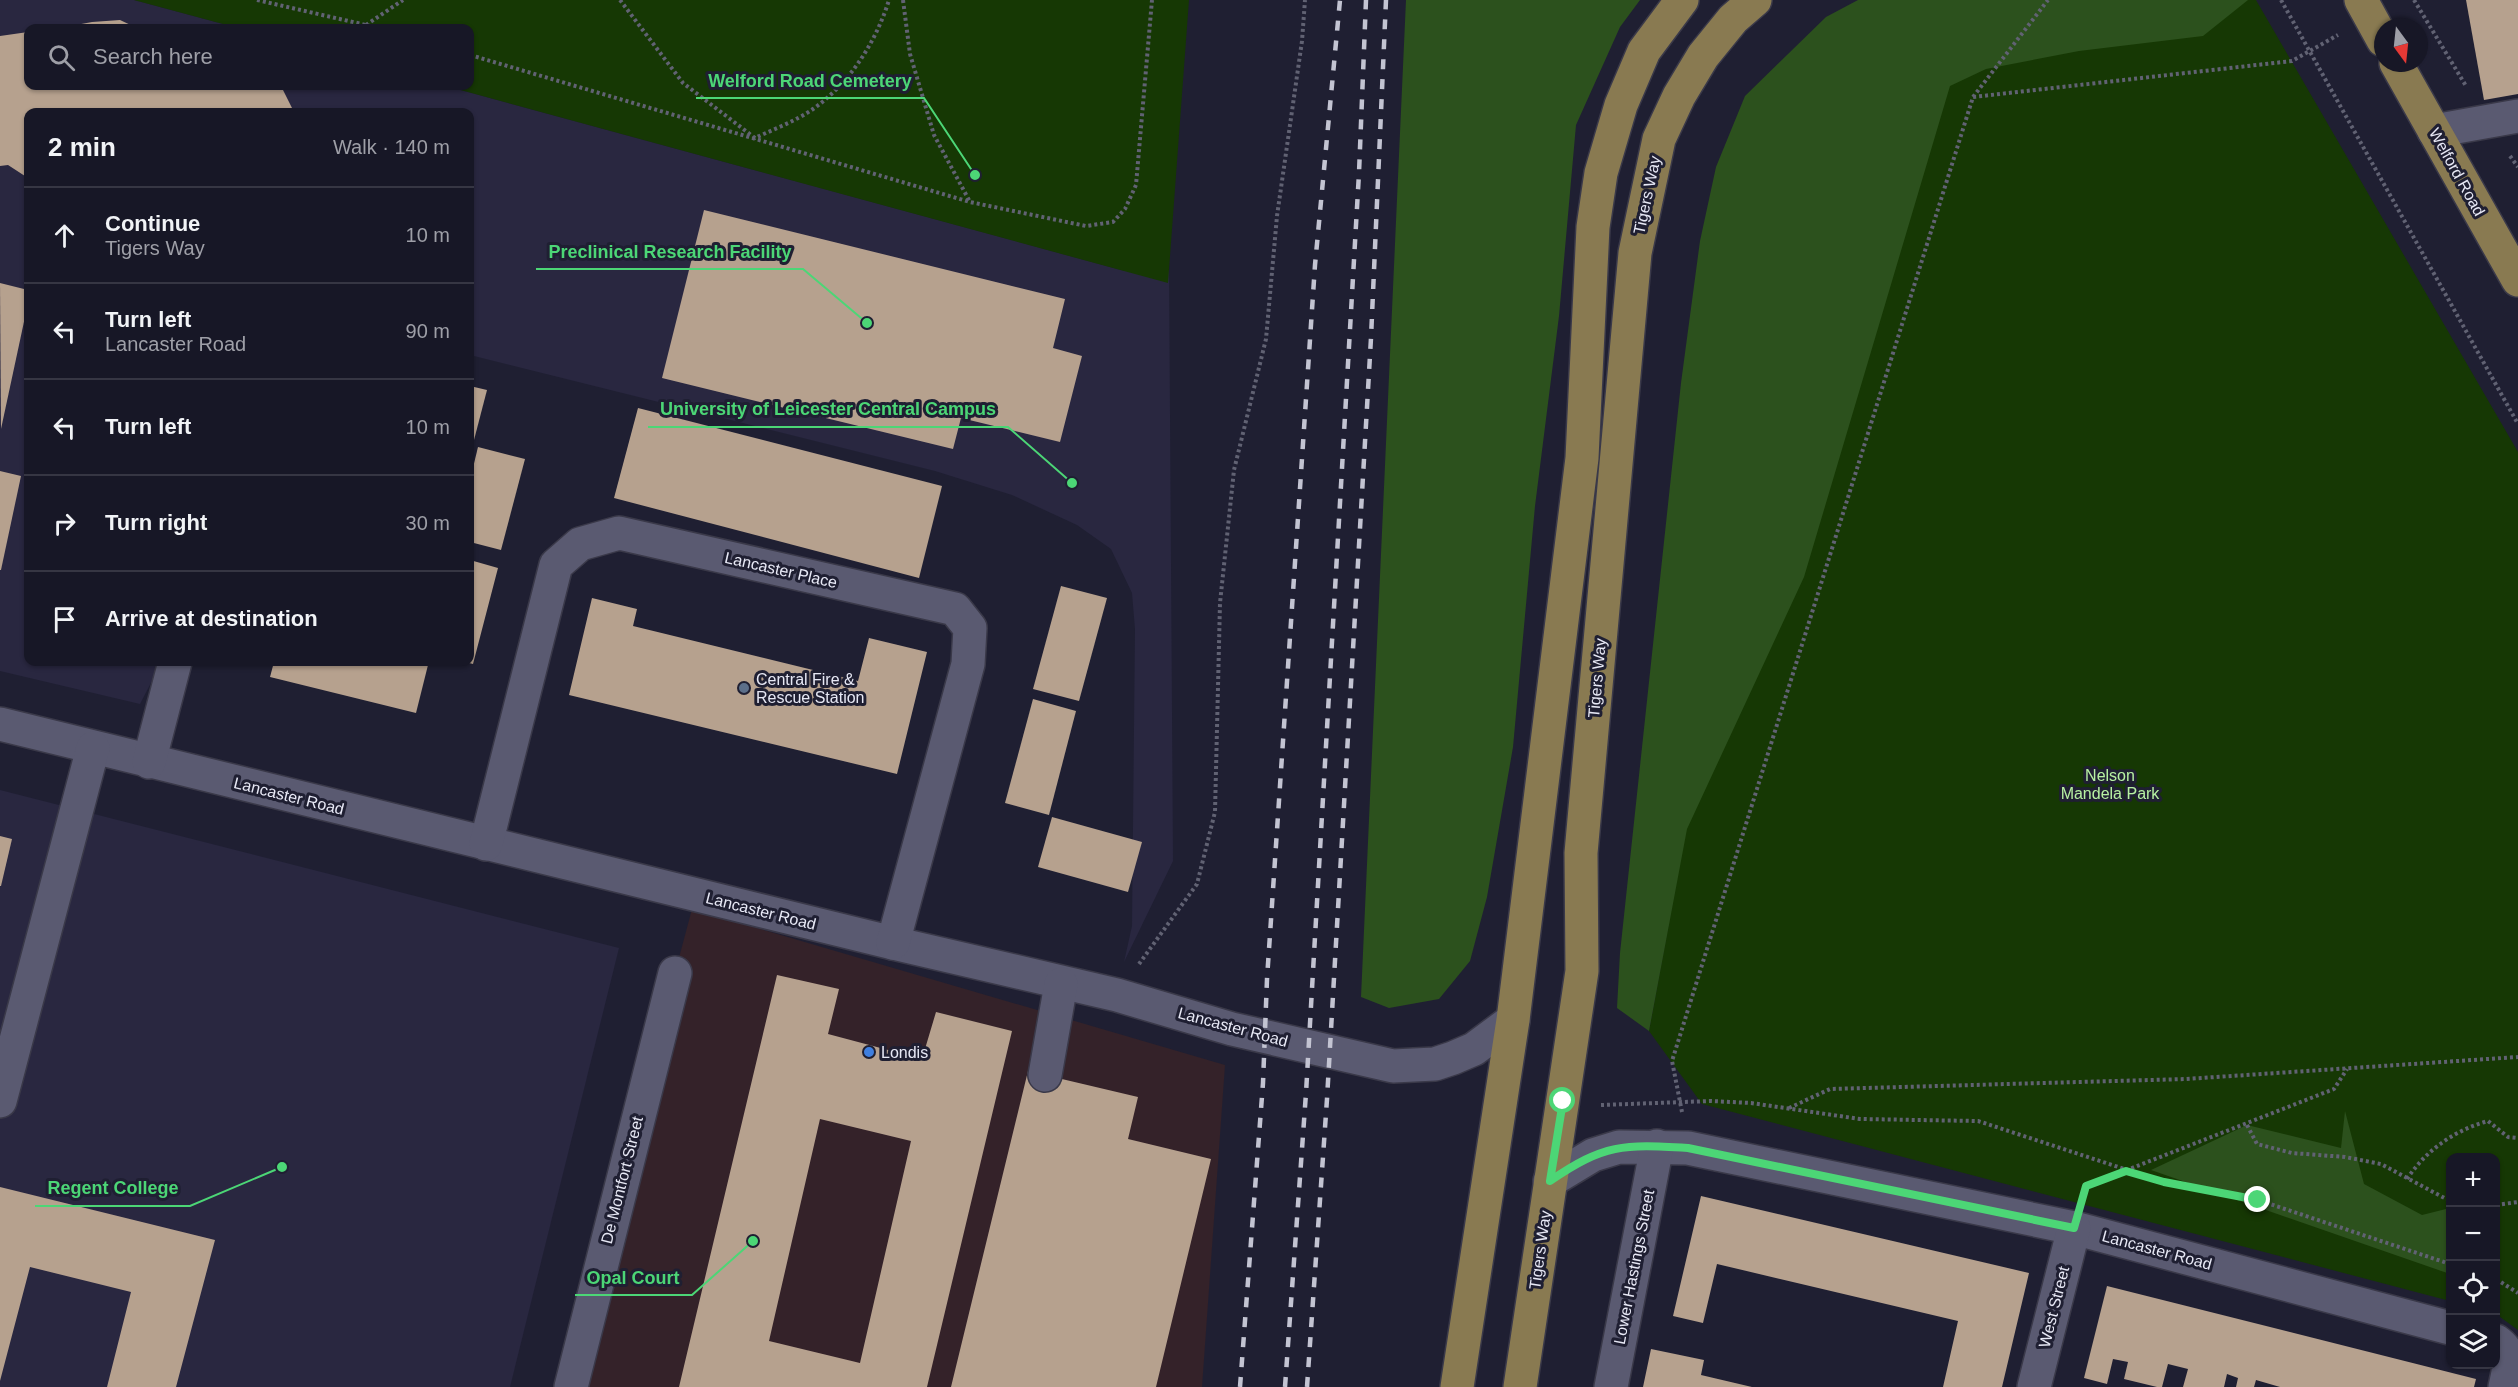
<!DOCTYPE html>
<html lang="en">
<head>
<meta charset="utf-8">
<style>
  body { margin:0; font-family:Arial,sans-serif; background:#20202e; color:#f1f3f6 }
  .controls { position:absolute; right:18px; bottom:18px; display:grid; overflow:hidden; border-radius:12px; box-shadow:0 2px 4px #0004 }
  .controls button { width:54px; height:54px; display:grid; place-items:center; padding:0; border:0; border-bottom:2px solid #363643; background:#171726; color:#f1f3f6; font:30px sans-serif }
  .compass { position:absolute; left:2374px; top:18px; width:54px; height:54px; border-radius:50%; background:#171726; box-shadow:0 2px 4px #0004; rotate:165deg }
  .stop { position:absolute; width:18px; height:18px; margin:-14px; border:4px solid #4cd676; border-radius:50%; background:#fff }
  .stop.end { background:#4cd676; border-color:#fff; box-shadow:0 2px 6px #0008 }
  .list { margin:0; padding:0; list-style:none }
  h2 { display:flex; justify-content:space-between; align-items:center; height:78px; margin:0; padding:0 24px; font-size:26px }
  h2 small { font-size:20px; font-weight:400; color:#9e9fa7 }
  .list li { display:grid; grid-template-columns:39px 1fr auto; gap:18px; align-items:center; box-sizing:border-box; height:96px; padding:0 24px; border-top:2px solid #363643 }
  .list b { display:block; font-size:22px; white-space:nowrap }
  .list p { margin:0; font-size:20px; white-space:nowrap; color:#9e9fa7 }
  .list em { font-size:20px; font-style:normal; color:#9e9fa7 }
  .icon { flex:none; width:33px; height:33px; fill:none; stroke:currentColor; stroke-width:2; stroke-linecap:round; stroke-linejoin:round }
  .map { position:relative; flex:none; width:2518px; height:1387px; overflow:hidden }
  .search { position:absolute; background:#171726; box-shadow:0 2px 4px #0004; left:24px; top:24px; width:450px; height:66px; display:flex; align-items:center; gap:15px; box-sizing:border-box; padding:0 21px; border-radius:12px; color:#9e9fa7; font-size:22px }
  .panel { position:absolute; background:#171726; box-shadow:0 2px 4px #0004; left:24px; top:108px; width:450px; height:558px; border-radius:12px }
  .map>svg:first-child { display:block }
  .commercial { fill:#342229 }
  .built { fill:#292740 }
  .green { fill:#163804 }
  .forest { fill:#2c511d }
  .building { fill:#b6a18e; fill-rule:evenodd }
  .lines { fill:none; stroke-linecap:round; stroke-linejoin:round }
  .minor-casing { stroke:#3a3949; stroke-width:36 }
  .major-casing { stroke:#3a3949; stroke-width:36 }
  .path { stroke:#616273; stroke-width:4; stroke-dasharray:3 3; stroke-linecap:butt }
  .minor { stroke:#5a5a71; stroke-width:33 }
  .major { stroke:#897a51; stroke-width:33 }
  .rail { stroke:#c3c4d2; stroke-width:4.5; stroke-dasharray:10 10; stroke-linecap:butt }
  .route { stroke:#4cd676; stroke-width:8 }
  .service-dot { fill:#5c6f8a; stroke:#1f1f32; stroke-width:2 }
  .shop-dot { fill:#3f7fe0; stroke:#1f1f32; stroke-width:2 }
  .labels { text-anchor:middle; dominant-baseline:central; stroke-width:6; stroke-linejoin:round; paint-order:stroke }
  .street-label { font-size:16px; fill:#e7e8f5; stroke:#1f1f32 }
  .poi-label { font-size:16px; fill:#e7e8f5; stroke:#1f1f32; text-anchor:start }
  .park-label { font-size:16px; fill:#b7f1a2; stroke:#1f1f32 }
  .leader { fill:none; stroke:#4cd676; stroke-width:2 }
  .callout-dot { fill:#4cd676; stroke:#1f1f32; stroke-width:2 }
  .callout-label { font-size:18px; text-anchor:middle; font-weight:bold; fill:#4cd676; stroke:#1f1f32; stroke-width:6; stroke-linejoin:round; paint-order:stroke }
</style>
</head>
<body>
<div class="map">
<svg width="2518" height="1387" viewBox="0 0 2518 1387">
  <rect width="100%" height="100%" fill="#1f1f32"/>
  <polygon class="commercial" points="692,909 1225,1065 1202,1387 572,1387 652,1059"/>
  <g class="built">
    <polygon points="0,0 134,0 238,28 28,28 28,86 446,86 1125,271 1169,265 1173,861 1124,962 1132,926 1135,629 1132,593 1111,549 1077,525 1012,495 935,471 470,355 470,112 28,112 28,662 158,662 155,675 140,704 0,671"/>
    <polygon points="0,790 619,948 510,1387 0,1387"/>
  </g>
  <g class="green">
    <polygon points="134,0 1189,0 1168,283 446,86 470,86 470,28 238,28"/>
    <polygon points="1901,0 2256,0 2518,452 2518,1330 2496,1314 2496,1158 2450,1158 2450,1301 1702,1104 1649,1031 1807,172"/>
  </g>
  <g class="forest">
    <polygon points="1406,0 1640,0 1620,27 1576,125 1559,316 1535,506 1513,747 1487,897 1470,961 1439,999 1389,1008 1361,997"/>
    <polygon points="1858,0 2248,0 2203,36 2079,51 1986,69 1950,86 1804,577 1687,829 1649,1031 1617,1008 1620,953 1681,383 1700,241 1716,167 1745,96 1826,17"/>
    <polygon points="2345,1111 2364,1184 2422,1215 2450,1208 2450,1274 2151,1170 2247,1125 2341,1148"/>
  </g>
  <g class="building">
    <polygon points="2466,0 2518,0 2518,94 2484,100"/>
    <polygon points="120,20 137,28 60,28 92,22"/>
    <polygon points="28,32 28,86 281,86 294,112 28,112 28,178 8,165 0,166 0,36"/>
    <polygon points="704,210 1065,299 1053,348 1082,356 1060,442 961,418 953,449 662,378"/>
    <polygon points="0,283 28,290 28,303 1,429"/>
    <polygon points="470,386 487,390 474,440 470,439"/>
    <polygon points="638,408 942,486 919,578 614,498"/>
    <polygon points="478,447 525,459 501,550 470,542 470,480"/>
    <polygon points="0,471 21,476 1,570 0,570"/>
    <polygon points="470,560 498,568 473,664 465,662 470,662"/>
    <polygon points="1061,586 1107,598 1079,701 1033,689"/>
    <polygon points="592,598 637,609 633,626 858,681 869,638 927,652 897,774 569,695"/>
    <polygon points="274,662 416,662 428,665 416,713 270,677"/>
    <polygon points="1033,699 1076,711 1049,815 1005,803"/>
    <polygon points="1052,817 1142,842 1128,892 1038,867"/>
    <polygon points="0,836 12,839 1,886 0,886"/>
    <path d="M777 975 839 989 828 1034 922 1059 936 1012 1012 1031 927 1387H679ZM820 1119 911 1141 860 1363 769 1341Z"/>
    <polygon points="1028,1071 1138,1097 1128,1139 1211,1159 1156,1387 951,1387"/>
    <polygon points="0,1187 215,1240 176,1387 107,1387 131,1292 30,1267 0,1381"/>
    <polygon points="1701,1196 2029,1273 2002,1387 1943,1387 1958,1321 1717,1264 1703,1323 1673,1316"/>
    <polygon points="2107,1286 2476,1379 2474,1387 2280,1387 2256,1380 2254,1387 2236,1387 2238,1378 2227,1374 2224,1387 2183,1387 2188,1369 2168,1364 2162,1387 2157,1387 2124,1379 2128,1362 2113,1359 2107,1384 2084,1378"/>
    <polygon points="1651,1349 1704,1360 1701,1375 1752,1387 1643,1387"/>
  </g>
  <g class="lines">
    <defs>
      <g id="minor">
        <polyline points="2434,131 2518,116"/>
        <polyline points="0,724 893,943 1117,995 1232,1029 1393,1066 1435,1064 1453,1058 1474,1049 1513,1020"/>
        <polyline points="149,762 175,662"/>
        <polyline points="486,844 556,565 580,544 619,533 955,609 970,628 968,664 893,943"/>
        <polyline points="1045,1075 1061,984"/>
        <polyline points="0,1101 93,748"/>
        <polyline points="1550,1181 1593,1155 1619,1147 1688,1148 2074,1228 2450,1328"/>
        <path d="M2496 1341C2514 1353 2509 1369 2505 1387"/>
        <polyline points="571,1387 675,973"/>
        <polyline points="1611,1387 1657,1146"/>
        <polyline points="2034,1387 2074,1228"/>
      </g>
      <g id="major">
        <polyline points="2361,0 2383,40"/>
        <polyline points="2396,63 2518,280"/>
        <polyline points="1457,1387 1513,1020 1582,458 1593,227 1601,173 1621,105 1644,51 1682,0"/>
        <polyline points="1520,1387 1582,971 1581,853 1635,253 1659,139 1679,96 1703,56 1733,19 1755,0"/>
      </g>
    </defs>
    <use href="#minor" class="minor-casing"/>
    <use href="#major" class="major-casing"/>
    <g class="path">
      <polyline points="257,0 379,28"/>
      <path d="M620 0 683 83 755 138C774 129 796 121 813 109 850 83 876 42 889 0"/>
      <polyline points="903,0 910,54 934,135 970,202"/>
      <polyline points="2281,0 2518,424"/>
      <polyline points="2414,0 2466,86"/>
      <polyline points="366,25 403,0"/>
      <polyline points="470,55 970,202 1086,226 1113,222 1125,209 1136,185 1152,0"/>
      <polyline points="1973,97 2048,0"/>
      <polyline points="2510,156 2518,167"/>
      <polyline points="1139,964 1197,884 1215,812 1220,603 1234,470 1266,339 1277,216 1302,41 1305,0"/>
      <polyline points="1601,1105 1711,1101 1751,1103 1860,1119 1978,1121 2164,1182 2258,1200 2450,1264"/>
      <polyline points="1789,1108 1830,1089 2186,1079 2518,1057"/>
      <polyline points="1682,1112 1672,1061 1973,97 2292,61 2338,35"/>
      <polyline points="2247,1125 2257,1144 2292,1153 2345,1157 2381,1164 2450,1201"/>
      <path d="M2407 1179C2426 1150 2455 1130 2488 1121L2508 1137 2518 1138"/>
      <polyline points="2084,1191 2086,1186 2334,1089 2347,1069"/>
      <polyline points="2496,1205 2518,1202"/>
      <polyline points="2496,1279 2518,1293"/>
    </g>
    <use href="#minor" class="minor"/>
    <use href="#major" class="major"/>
    <g class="rail">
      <polyline points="1240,1387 1263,1083 1267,979 1315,265 1340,0"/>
      <polyline points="1285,1387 1306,1093 1359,173 1366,0"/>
      <polyline points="1307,1387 1327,1099 1371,338 1386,0"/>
    </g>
  </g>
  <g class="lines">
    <path class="route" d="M1563 1101 1550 1181C1604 1144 1623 1144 1688 1148L2074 1228 2086 1186 2126 1171 2164 1182 2258 1200"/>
  </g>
  <circle class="service-dot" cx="744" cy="688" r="6"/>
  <circle class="shop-dot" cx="869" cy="1052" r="6"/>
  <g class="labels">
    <g class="street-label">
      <text transform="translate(2457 172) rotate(61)">Welford Road</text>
      <text transform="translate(1647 195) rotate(-78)">Tigers Way</text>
      <text transform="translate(781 570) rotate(13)">Lancaster Place</text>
      <text transform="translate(1597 678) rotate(-85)">Tigers Way</text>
      <text transform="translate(289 796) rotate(14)">Lancaster Road</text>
      <text transform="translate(761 911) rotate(14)">Lancaster Road</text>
      <text transform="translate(1233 1027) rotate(15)">Lancaster Road</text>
      <text transform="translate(622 1180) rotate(-76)">De Montfort Street</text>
      <text transform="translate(1540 1250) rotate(-82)">Tigers Way</text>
      <text transform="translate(2157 1250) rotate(15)">Lancaster Road</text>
      <text transform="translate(1634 1267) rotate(-79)">Lower Hastings Street</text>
      <text transform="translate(2054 1307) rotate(-76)">West Street</text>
    </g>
    <g class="poi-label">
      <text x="756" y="679">Central Fire &amp;<tspan x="756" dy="18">Rescue Station</tspan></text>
      <text x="881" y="1052">Londis</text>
    </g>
    <g class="park-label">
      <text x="2110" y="775">Nelson<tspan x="2110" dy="18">Mandela Park</tspan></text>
    </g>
  </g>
  <path class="leader" d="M975 175L924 98H696M867 323L803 269H536M1072 483L1008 427H648M282 1167L190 1206H35M753 1241L692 1295H575"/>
  <g class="callout-dot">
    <circle cx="975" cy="175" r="6"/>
    <circle cx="867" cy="323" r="6"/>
    <circle cx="1072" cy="483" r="6"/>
    <circle cx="282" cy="1167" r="6"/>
    <circle cx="753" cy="1241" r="6"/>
  </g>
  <g class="callout-label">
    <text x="810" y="87">Welford Road Cemetery</text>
    <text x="670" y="258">Preclinical Research Facility</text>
    <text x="828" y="415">University of Leicester Central Campus</text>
    <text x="113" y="1194">Regent College</text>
    <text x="633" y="1284">Opal Court</text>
  </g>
</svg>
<div class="controls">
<button>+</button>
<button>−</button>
<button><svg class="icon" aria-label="locate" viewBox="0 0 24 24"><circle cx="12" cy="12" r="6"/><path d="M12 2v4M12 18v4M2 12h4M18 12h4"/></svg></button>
<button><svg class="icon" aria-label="layers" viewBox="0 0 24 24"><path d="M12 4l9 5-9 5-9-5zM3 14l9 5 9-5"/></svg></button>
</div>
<svg class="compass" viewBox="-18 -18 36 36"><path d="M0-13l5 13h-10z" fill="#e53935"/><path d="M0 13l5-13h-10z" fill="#9e9fa7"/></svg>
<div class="stop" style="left:1563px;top:1101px"></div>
<div class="stop end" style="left:2258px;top:1200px"></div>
<div class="search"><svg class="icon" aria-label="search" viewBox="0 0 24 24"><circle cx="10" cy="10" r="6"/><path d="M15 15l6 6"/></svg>Search here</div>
<section class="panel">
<h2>2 min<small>Walk · 140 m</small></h2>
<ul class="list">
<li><svg class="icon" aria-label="ahead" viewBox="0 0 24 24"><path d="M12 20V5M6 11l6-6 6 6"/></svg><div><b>Continue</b><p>Tigers Way</p></div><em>10 m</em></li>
<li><svg class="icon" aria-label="left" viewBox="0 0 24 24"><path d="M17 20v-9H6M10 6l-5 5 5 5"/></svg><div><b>Turn left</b><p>Lancaster Road</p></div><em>90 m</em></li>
<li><svg class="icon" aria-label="left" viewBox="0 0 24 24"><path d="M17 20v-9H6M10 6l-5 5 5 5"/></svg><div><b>Turn left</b></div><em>10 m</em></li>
<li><svg class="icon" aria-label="right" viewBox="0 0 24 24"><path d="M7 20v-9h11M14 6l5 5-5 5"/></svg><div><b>Turn right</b></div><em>30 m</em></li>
<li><svg class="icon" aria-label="arrive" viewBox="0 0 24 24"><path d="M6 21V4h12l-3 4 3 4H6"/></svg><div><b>Arrive at destination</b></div></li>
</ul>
</section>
</div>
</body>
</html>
